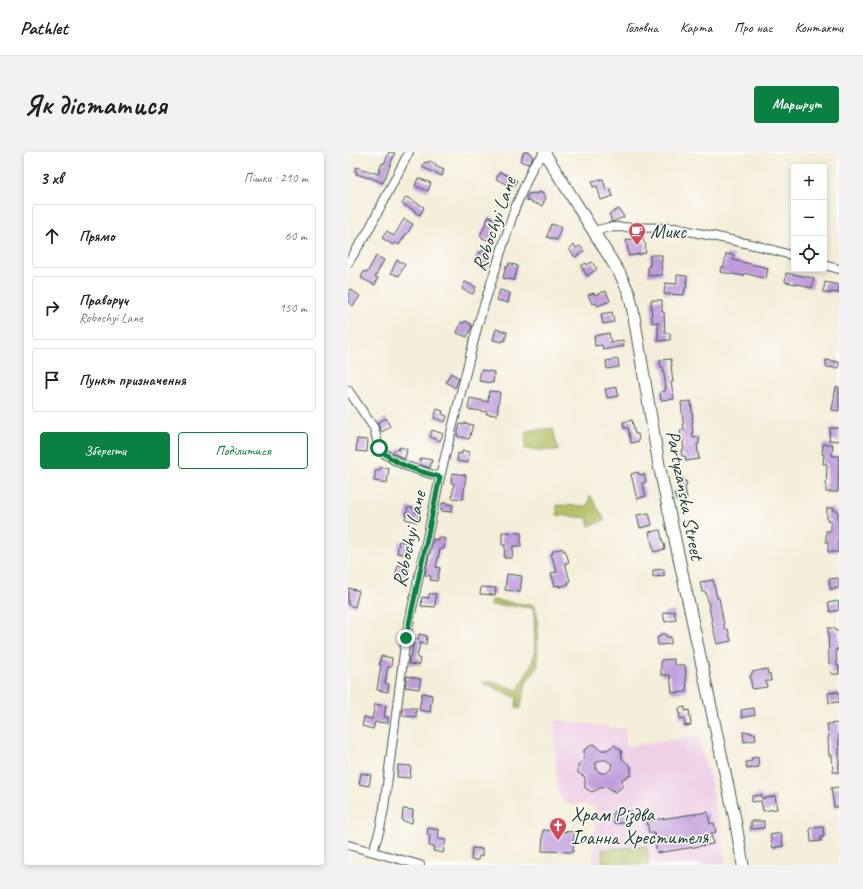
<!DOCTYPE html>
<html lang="uk">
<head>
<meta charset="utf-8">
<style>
  body { margin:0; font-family:Caveat,sans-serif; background:#f2f2f2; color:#202124 }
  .controls { position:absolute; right:12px; top:12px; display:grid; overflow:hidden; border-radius:4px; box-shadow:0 2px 6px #0003 }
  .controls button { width:36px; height:36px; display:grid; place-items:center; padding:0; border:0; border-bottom:1px solid #e0e0e0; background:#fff; color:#202124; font:20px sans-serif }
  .stop { position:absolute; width:12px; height:12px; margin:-9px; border:3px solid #0b8043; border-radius:50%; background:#fff }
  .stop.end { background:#0b8043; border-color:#fff; box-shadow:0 1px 4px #0008 }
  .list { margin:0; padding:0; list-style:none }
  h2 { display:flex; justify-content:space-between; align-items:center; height:52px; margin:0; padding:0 16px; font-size:17px }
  h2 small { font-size:13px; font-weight:400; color:#757577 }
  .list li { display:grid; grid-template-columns:26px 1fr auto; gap:12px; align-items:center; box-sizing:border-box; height:64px; margin:0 8px 8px; padding:0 8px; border:1px solid #e0e0e0; border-radius:4px }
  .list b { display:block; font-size:15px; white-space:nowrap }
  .list p { margin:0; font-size:13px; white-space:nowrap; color:#757577 }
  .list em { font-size:13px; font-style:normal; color:#757577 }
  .actions { display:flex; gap:8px; padding:12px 16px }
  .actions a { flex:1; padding:9px 0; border:1px solid #0b8043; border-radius:4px; text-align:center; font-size:14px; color:#0b8043 }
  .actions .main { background:#0b8043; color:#fff }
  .icon { flex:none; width:22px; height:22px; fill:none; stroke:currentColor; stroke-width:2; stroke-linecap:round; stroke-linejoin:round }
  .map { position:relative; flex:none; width:491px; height:713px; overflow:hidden; border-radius:4px }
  header { display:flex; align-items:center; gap:24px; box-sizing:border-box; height:56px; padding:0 20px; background:#fff; border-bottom:1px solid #e0e0e0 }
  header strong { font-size:19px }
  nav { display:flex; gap:22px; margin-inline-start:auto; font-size:14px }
  .intro { display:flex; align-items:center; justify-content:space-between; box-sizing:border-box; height:96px; padding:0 24px }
  h1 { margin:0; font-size:28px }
  .button { padding:10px 18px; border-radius:4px; background:#0b8043; color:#fff; font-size:14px; font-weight:700 }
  main { display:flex; gap:24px; padding:0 24px }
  aside { flex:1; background:#fff; border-radius:4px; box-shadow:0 2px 6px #0003 }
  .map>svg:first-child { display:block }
  .built { fill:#efd0e7 }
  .green { fill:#b0be61; stroke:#687e4a }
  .building { fill:#c09bdc; fill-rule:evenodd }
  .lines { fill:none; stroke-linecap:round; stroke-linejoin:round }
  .minor-casing { stroke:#3f574d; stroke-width:10 }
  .major-casing { stroke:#3f574d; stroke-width:13 }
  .minor { stroke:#fff; stroke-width:8 }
  .major { stroke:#fff; stroke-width:11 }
  .route { stroke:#0b8043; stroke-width:5 }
  .labels { text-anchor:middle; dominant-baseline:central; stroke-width:3; stroke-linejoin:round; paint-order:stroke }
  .street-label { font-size:20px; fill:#1f3d34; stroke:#fdfcf7 }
  .poi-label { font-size:20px; fill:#1f3d34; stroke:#fdfcf7; text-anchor:start }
</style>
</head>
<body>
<header>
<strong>Pathlet</strong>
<nav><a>Головна</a><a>Карта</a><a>Про нас</a><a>Контакти</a></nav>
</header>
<div class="intro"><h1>Як дістатися</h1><a class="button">Маршрут</a></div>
<main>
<aside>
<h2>3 хв<small>Пішки · 210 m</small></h2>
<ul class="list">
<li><svg class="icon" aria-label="ahead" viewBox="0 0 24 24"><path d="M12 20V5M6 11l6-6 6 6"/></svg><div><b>Прямо</b></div><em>60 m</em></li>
<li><svg class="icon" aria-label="right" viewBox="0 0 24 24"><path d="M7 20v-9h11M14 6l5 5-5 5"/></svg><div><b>Праворуч</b><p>Robochyi Lane</p></div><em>150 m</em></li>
<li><svg class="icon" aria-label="arrive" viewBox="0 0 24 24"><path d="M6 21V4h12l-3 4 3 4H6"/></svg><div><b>Пункт призначення</b></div></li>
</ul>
<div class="actions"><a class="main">Зберегти</a><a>Поділитися</a></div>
</aside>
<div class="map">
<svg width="491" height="713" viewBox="0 0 491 713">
  <rect width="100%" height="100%" fill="#fdfcf7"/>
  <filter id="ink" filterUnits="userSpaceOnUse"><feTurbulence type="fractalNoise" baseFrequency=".025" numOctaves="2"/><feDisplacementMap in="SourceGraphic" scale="8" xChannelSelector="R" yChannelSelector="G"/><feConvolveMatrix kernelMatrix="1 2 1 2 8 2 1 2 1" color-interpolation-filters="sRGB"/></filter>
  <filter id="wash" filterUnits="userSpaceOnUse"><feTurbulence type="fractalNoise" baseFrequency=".012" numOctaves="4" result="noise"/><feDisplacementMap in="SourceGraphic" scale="16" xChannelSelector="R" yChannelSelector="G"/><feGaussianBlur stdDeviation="0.9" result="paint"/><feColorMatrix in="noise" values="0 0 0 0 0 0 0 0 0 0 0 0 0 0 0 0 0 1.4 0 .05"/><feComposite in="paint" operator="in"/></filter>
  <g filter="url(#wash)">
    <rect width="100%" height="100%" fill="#f4edd9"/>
    <polygon class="built" points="207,568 277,577 278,595 351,584 355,606 362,625 378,713 245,713 248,656 234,652 222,653 215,649 209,638"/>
    <g class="green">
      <polygon points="205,276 210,299 177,297 178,279"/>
      <polygon points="242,343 257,368 241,374 239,366 209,363 209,353 240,354"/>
      <polygon points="143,448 185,453 189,461 190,514 178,531 172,557 168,556 169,546 145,535 134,531 141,529 170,538 184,511 187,500 186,456 164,454 142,453"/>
      <polygon points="299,694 301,713 255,713 254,698"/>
    </g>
    <g id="blocks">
      <g class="building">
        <polygon points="41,0 47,1 35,31 21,25 21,26 8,22 9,20 7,19 8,15 30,22 34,11 36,12"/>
        <polygon points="176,0 181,0 185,5 180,12 172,9"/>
        <polygon points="81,9 88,12 87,14 96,18 94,24 74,15 77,10 80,11"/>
        <polygon points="152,20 169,28 166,36 148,27"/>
        <polygon points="70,26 83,31 80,39 67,34"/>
        <polygon points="255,27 258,38 262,37 265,44 253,48 249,34 245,35 244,29"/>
        <polygon points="190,40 196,42 196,44 198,45 194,54 178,48 181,41 184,42 185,41 189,42"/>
        <polygon points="58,45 76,55 72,63 66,60 67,59 54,52"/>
        <polygon points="271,57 276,65 264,70 261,62"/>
        <polygon points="141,64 148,68 144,80 148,81 146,90 134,86 135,85 132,84 136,75"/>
        <polygon points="56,67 65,72 59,82 58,82 51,93 47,90 45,93 34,86 39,79 46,84"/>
        <polygon points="203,72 213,75 209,88 199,85"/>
        <polygon points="295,85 295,89 298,93 297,97 298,101 281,104 278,88"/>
        <polygon points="226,93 228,96 232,94 236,99 227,105 221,97"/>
        <polygon points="135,98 140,100 139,104 142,105 139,113 127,108 130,100 133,101"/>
        <polygon points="378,102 386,103 385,108 420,116 418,127 396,121 396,124 372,120 373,115 376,115"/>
        <polygon points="302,103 314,103 314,109 313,109 314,123 300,124 300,114 302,114"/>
        <polygon points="28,104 36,108 27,125 30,126 27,133 13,126 16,119 19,121"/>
        <polygon points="49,108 57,112 51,124 43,121"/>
        <polygon points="244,110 249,117 239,124 233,114 238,111 239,113"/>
        <polygon points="161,111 170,114 166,128 155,126 158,114 160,115"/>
        <polygon points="438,121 466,126 464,136 455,134 455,133 437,130"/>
        <polygon points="329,123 339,124 338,136 337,136 336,143 316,142 317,131 329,132"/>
        <polygon points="117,130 128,135 125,142 114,137"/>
        <polygon points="477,130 491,133 491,141 482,140 482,142 475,140"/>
        <polygon points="2,137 12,144 5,154 0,150 0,140"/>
        <polygon points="152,138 162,141 160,151 149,148"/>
        <polygon points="258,139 262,149 249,154 248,151 244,152 240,143 246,141 247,143"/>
        <polygon points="303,148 314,148 314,160 316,160 317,181 322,181 322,188 310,189 310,170 304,171"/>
        <polygon points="264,160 266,170 255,172 253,162"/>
        <polygon points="117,169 123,172 122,174 124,174 119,185 109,181 113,170 116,171"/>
        <polygon points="148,177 159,180 157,189 155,188 154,190 145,188"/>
        <polygon points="261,181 263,191 275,188 276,194 255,198 254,193 247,194 246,184"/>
        <polygon points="270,207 271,215 259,217 258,209"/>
        <polygon points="323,207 324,214 323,214 325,230 323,230 326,247 313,248 312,240 317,239 317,237 318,237 315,215 313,215 312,208"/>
        <polygon points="478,208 491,210 491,216 478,215"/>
        <polygon points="133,218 146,220 145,231 131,229"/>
        <polygon points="103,221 111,226 107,236 98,230"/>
        <polygon points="269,235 270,244 259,246 257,237"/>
        <polygon points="488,235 491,235 491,259 484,258"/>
        <polygon points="141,239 152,240 149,263 138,262 139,260 120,257 122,246 140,250"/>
        <polygon points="343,249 345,270 344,270 345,286 351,285 351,292 349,292 351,307 338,309 337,304 334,304 333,298 336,297 334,284 333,284 332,278 336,278 333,250"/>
        <polygon points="89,257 95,259 94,262 99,264 97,270 86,266"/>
        <polygon points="38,266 42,275 34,280 29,271"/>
        <polygon points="284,268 287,282 290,282 291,289 283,291 280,276 276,276 275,270"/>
        <polygon points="116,271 125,273 121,287 109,284 112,272 115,273"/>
        <polygon points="482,276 491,276 491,289 481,288"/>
        <polygon points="84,278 95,282 92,289 82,285"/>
        <polygon points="9,287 20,288 19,300 8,299"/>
        <polygon points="475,292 485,292 484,304 491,304 490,340 478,340 479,312 475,312 476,302 474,302"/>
        <polygon points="51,295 59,297 57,307 45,301 47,297 51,298"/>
        <polygon points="114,299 121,300 120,311 109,309 110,301 114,302"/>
        <polygon points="73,306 84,308 82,316 71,312"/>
        <polygon points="33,315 41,316 39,331 26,329 28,318 32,318"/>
        <polygon points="290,320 291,323 296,322 298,330 294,331 298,344 289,347 283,322"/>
        <polygon points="104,321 118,323 115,347 104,346 106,331 103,331"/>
        <polygon points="335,326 336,329 338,329 339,334 337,335 339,346 328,348 326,341 332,340 330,327"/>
        <polygon points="94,351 105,353 104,360 93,359"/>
        <polygon points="60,355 68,357 67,360 71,361 69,370 57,367"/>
        <polygon points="479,356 486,356 486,359 490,359 491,390 490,390 490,400 480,400 480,390 478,390 478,379 483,379 483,368 479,368"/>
        <polygon points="301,361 304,373 292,376 289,363"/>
        <polygon points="312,378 315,391 316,391 317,397 306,400 301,380"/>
        <polygon points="154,380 173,381 173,394 165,394 164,406 156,406 157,393 154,393"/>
        <polygon points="90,385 97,387 96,397 92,397 88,415 92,416 89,429 82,428 83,424 77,423 81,403 82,403 85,387 90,388"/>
        <polygon points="51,389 59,391 59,394 63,394 61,403 49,401"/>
        <polygon points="214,396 215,399 217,398 221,410 217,411 222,429 220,430 221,432 211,435 211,433 207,434 203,421 209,420 203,402 205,401 205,399"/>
        <polygon points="50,413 61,415 59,422 56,422 55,426 47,425"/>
        <polygon points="316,417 316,424 305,425 305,418"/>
        <polygon points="159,422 174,424 172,440 157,438"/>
        <polygon points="490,426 491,436 482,437 481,427"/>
        <polygon points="365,428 369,446 371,446 377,478 380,477 383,489 369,492 365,475 358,440 354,440 352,430"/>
        <polygon points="133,435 148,436 147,443 132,442"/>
        <polygon points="0,436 11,439 7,455 0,453"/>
        <polygon points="81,442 88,442 87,455 73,454 74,445 81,446"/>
        <polygon points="490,449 491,458 482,460 480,451"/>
        <polygon points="326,459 328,468 317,470 315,461"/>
        <polygon points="480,476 487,476 487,479 491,479 491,497 488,497 489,514 491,514 491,522 483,522 482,511 481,512"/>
        <polygon points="71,482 79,484 78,492 72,491 69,506 72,506 71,513 61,512 61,505 63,505 66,487 70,488"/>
        <polygon points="312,482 318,482 318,485 323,485 323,492 310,493 309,485 312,485"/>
        <polygon points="33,504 44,506 43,515 40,515 37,531 41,532 40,540 29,538 33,513 31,513"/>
        <polygon points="326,507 326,513 337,513 339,540 324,541 322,523 313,523 313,508"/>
        <polygon points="419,517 420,522 422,522 423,529 418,529 419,535 404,537 402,524 404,522 404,520"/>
        <polygon points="59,524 73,527 71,537 57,535"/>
        <polygon points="491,540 491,550 481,551 480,541"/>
        <polygon points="74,541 84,543 82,560 71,558"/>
        <polygon points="27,552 38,554 36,565 40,565 40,571 27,570 25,577 14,574 16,565 24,567"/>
        <polygon points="337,555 337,559 341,558 343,573 337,574 336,566 332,567 331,556"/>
        <polygon points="55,556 68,556 68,565 54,564"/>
        <polygon points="406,556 407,563 394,566 393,558"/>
        <polygon points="491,571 491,620 485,620 484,603 481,604 480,585 481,585 479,572"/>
        <polygon points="395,580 403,580 403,582 407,581 408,588 396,590"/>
        <path d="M245 592 252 598H259L266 593 273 598 274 607 283 614V623L274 627V635L267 640 259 635 252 636 244 640 237 636V625L230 621V613L236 608V598ZM253 608H258L264 612 263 617 258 621H253L248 618V611Z"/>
        <polygon points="410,605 411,615 399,617 398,610 404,609 403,606"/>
        <polygon points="50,613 63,614 62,626 49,625"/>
        <polygon points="13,621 23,623 21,634 11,632"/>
        <polygon points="491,635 491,655 486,655 483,636"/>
        <polygon points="414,643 414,647 427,644 429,657 415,659 413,649 404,650 404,644"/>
        <polygon points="55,657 65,658 64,671 54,669"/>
        <polygon points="266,659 284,659 284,669 278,669 278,671 266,671"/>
        <polygon points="360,660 362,672 366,671 368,680 363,681 365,692 309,701 306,681 301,681 299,669"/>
        <polygon points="403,669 416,669 416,676 403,677"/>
        <polygon points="475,675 476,685 473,685 473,689 463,690 462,676"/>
        <polygon points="80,676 91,678 90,687 98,688 95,701 85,699 86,695 81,694 82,683 79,683"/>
        <polygon points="195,678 226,680 225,700 194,699"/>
        <polygon points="433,681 435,694 425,696 422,683"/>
        <polygon points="124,696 134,697 134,704 131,704 130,708 123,708"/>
      </g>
    </g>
  </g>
  <g filter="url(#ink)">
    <use href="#blocks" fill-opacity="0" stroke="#3f574d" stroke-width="1"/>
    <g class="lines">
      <defs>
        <g id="minor">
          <polyline points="245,79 262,75 327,76 411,94 446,104"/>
          <polyline points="0,111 19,81 61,0"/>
          <polyline points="476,113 491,117"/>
          <polyline points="0,238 26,276 31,296 37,302 46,308 58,314 92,325"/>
          <polyline points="0,693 72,713"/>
          <polyline points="25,699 32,677 36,656 58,485 92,325 130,172 167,56 186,12 197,1"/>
        </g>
        <polyline id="major" points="196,0 272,122 281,141 285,159 311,313 387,667 395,713"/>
      </defs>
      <use href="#minor" class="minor-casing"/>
      <use href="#major" class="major-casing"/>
      <use href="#minor" class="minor"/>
      <use href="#major" class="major"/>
    </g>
  </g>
  <g class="lines" filter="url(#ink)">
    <path class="route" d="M31 296C46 313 71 319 92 325L58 486"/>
  </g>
  <defs>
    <symbol id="cafe-pin" viewBox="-11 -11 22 30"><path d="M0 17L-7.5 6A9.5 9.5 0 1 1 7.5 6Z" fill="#d1495b" stroke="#fdfcf7"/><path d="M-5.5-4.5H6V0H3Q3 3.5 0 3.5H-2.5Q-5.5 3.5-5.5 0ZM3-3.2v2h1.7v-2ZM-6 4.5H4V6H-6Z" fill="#fff"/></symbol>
    <symbol id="church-pin" viewBox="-11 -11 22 30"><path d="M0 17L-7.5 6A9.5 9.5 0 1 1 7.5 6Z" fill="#d1495b" stroke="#fdfcf7"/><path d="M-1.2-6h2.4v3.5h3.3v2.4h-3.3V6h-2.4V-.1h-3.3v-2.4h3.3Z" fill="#fff"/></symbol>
  </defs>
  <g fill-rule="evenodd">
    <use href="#cafe-pin" x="279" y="69" width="20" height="27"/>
    <use href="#church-pin" x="200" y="664" width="20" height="27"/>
  </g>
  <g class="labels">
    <g class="street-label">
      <text transform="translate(146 72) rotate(-71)">Robochyi Lane</text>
      <text transform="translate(337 343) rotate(79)">Partyzanska Street</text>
      <text transform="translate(61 387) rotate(-78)">Robochyi Lane</text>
    </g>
    <g class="poi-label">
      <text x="302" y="79">Микс</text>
      <text x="223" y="662">Храм Різдва<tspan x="223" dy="23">Іоанна Хрестителя</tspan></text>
    </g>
  </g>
</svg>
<div class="controls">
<button>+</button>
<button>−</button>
<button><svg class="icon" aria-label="locate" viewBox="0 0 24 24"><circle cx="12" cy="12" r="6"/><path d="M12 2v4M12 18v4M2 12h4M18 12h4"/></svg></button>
</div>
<div class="stop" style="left:31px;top:296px"></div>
<div class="stop end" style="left:58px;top:486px"></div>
</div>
</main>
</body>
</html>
